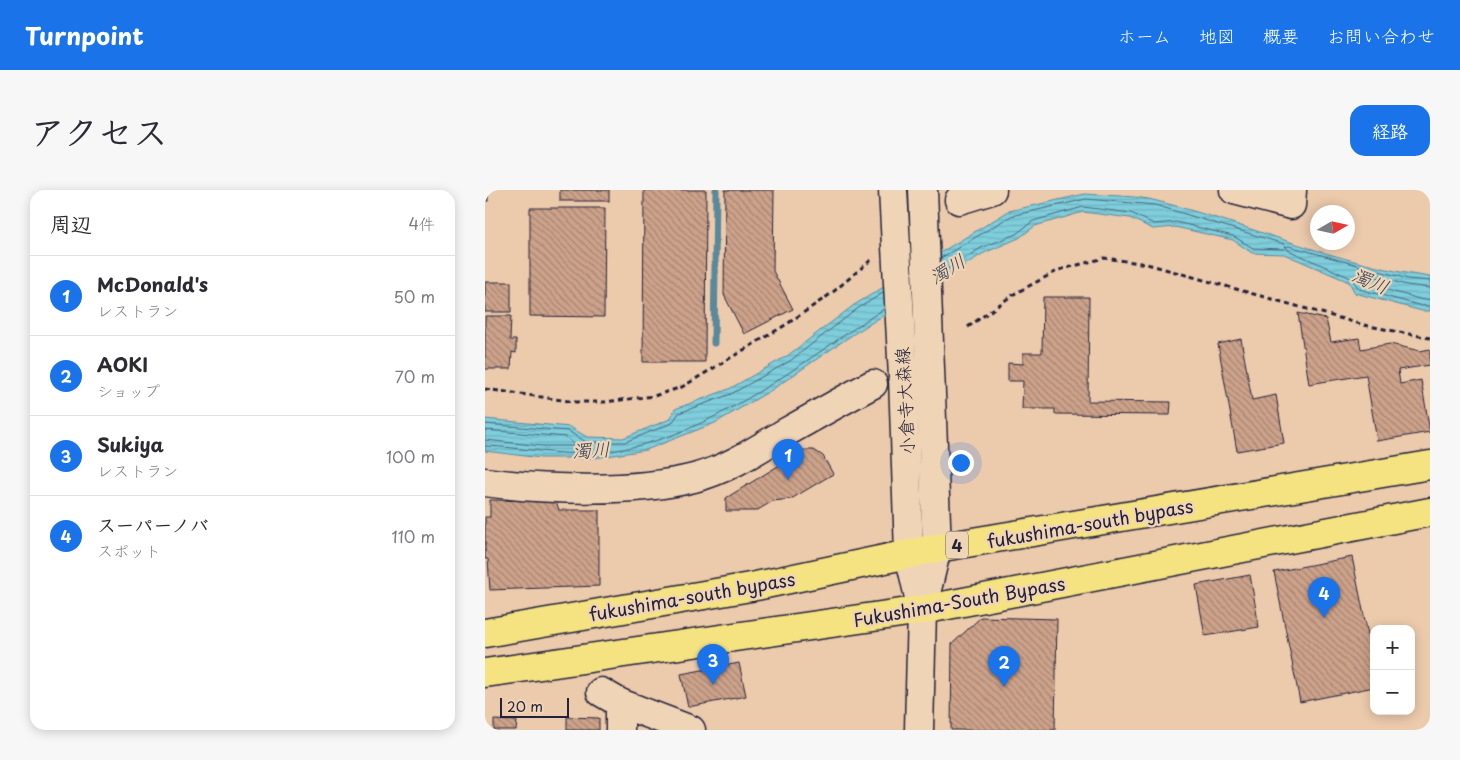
<!DOCTYPE html>
<html lang="ja">
<head>
<meta charset="utf-8">
<style>
  body { margin:0; font-family:"Playpen Sans","Klee One",sans-serif; background:#f7f7f7; color:#2b2b33 }
  .controls { position:absolute; right:15px; bottom:15px; display:grid; overflow:hidden; border-radius:10px; box-shadow:0 2px 12px #0003 }
  .controls button { width:45px; height:45px; display:grid; place-items:center; padding:0; border:0; border-bottom:1px solid #e1e1e2; background:#fff; color:#2b2b33; font:25px sans-serif }
  .compass { position:absolute; left:825px; top:15px; width:45px; height:45px; border-radius:50%; background:#fff; box-shadow:0 2px 12px #0003; rotate:81deg }
  .scale { position:absolute; left:15px; bottom:12px; width:69px; box-sizing:border-box; padding-left:5px; border:2px solid #22223b; border-top:0; font-size:14px; line-height:18px; white-space:nowrap; color:#22223b; -webkit-text-stroke:4px #f0d4b6; paint-order:stroke }
  .you { position:absolute; left:475px; top:272px; width:18px; height:18px; margin:-12px; border:4px solid #fff; border-radius:50%; background:#1a73e8; box-shadow:0 0 0 8px #1a73e833 }
  .badge { display:grid; place-items:center; width:32px; height:32px; border-radius:50%; background:#1a73e8; color:#fff; font-size:16px; font-weight:700 }
  .pin { position:absolute; translate:-50% -41px; filter:drop-shadow(0 1px 2px #0008) }
  .pin::after { content:''; position:absolute; top:26px; width:18px; height:15px; background:inherit; clip-path:polygon(0 0,100% 0,50% 100%) }
  .list { margin:0; padding:0; list-style:none }
  h2 { display:flex; justify-content:space-between; align-items:center; height:65px; margin:0; padding:0 20px; font-size:21px }
  h2 small { font-size:16px; font-weight:400; color:#7c7c81 }
  .list li { display:grid; grid-template-columns:32px 1fr auto; gap:15px; align-items:center; box-sizing:border-box; height:80px; padding:0 20px; border-top:1px solid #e1e1e2 }
  .list b { display:block; font-size:19px; white-space:nowrap }
  .list p { margin:0; font-size:16px; white-space:nowrap; color:#7c7c81 }
  .list em { font-size:16px; font-style:normal; color:#7c7c81 }
  .map { position:relative; flex:none; width:945px; height:540px; overflow:hidden; border-radius:15px }
  header { display:flex; align-items:center; gap:30px; box-sizing:border-box; height:70px; padding:0 25px; background:#1a73e8; color:#fff }
  header strong { font-size:24px }
  nav { display:flex; gap:28px; margin-inline-start:auto; font-size:18px }
  .intro { display:flex; align-items:center; justify-content:space-between; box-sizing:border-box; height:120px; padding:0 30px }
  h1 { margin:0; font-size:35px }
  .button { padding:12px 22px; border-radius:15px; background:#1a73e8; color:#fff; font-size:18px; font-weight:700 }
  main { display:flex; gap:30px; padding:0 30px }
  aside { flex:1; background:#fff; border-radius:15px; box-shadow:0 2px 12px #0003 }
  .map>svg:first-child { display:block }
  .water { fill:url(#water-rules); stroke:#5a899c }
  .lines { fill:none; stroke-linecap:round; stroke-linejoin:round }
  .shore { stroke:#47677b; stroke-width:1 }
  .stream { stroke:#5a899c; stroke-width:7 }
  .building { fill:url(#building-back-hatch); stroke:#22223b }
  .minor-casing { stroke:#22223b; stroke-width:31 }
  .highway-casing { stroke:#22223b; stroke-width:31 }
  .path { stroke:#22223b; stroke-width:3; stroke-dasharray:5 4; stroke-linecap:butt }
  .minor { stroke:#f0d4b6; stroke-width:28 }
  .highway { stroke:#f5e382; stroke-width:28 }
  .labels { text-anchor:middle; dominant-baseline:central; stroke-width:4.5; stroke-linejoin:round; paint-order:stroke }
  .shield { fill:#f0d4b6; stroke:#605760; stroke-width:1 }
  .shield-label { font-size:16px; font-weight:bold; fill:#22223b }
  .street-label { font-size:18px; fill:#22223b; stroke:#f0d4b6 }
  .water-label { font-size:19px; font-style:italic; fill:#35445b; stroke:#f0d4b6 }
</style>
</head>
<body>
<header>
<strong>Turnpoint</strong>
<nav><a>ホーム</a><a>地図</a><a>概要</a><a>お問い合わせ</a></nav>
</header>
<div class="intro"><h1>アクセス</h1><a class="button">経路</a></div>
<main>
<aside>
<h2>周辺<small>4件</small></h2>
<ul class="list">
<li><span class="badge">1</span><div><b>McDonald's</b><p>レストラン</p></div><em>50 m</em></li>
<li><span class="badge">2</span><div><b>AOKI</b><p>ショップ</p></div><em>70 m</em></li>
<li><span class="badge">3</span><div><b>Sukiya</b><p>レストラン</p></div><em>100 m</em></li>
<li><span class="badge">4</span><div><b>スーパーノバ</b><p>スポット</p></div><em>110 m</em></li>
</ul>
</aside>
<div class="map">
<svg width="945" height="540" viewBox="0 0 945 540">
  <defs>
    <pattern id="water-rules" width="6" height="5" patternUnits="userSpaceOnUse" patternTransform="scale(1.25)"><rect width="6" height="5" fill="#7fcedc"/><path d="M0 2.5h6" fill="none" stroke="#6db1be"/></pattern>
    <pattern id="building-back-hatch" width="6" height="6" patternUnits="userSpaceOnUse" patternTransform="scale(1.25)"><rect width="6" height="6" fill="#cda28a"/><path d="M-1 5l2 2M0 0l6 6M5-1l2 2" fill="none" stroke="#a68472"/></pattern>
  </defs>
  <rect width="100%" height="100%" fill="#eccaac"/>
  <filter id="ink" filterUnits="userSpaceOnUse"><feTurbulence type="fractalNoise" baseFrequency=".02" numOctaves="2"/><feDisplacementMap in="SourceGraphic" scale="10" xChannelSelector="R" yChannelSelector="G"/><feConvolveMatrix kernelMatrix="1 2 1 2 8 2 1 2 1" color-interpolation-filters="sRGB"/></filter>
  <g filter="url(#ink)">
    <path class="water" d="M600 4C623 6 650 5 672 11 763 34 852 74 945 87V121H937L870 103 864 92 799 64 767 63 748 50 690 37 668 39 645 28 598 22 550 36 534 48 499 63 367 145 285 201 230 233 161 260 109 268H56L0 261V229L85 237 102 247 138 248 185 229 190 219 244 199 302 166 369 115 524 21Z"/>
    <g class="lines">
      <g class="shore">
        <polyline points="456,68 526,26 601,9 670,15 799,54 801,56 799,59 768,58 748,46 691,32 669,34 646,23 598,17 548,31 531,44 496,58 456,83"/>
        <polyline points="945,91 923,89 804,56 801,57 803,60 866,88 874,99 937,116 945,116"/>
        <polyline points="945,98 922,95 876,83 873,85 878,93 938,110 945,109"/>
        <polyline points="0,234 83,241 101,252 140,252 187,233 194,223 246,204 305,171 372,119 398,103"/>
        <polyline points="0,240 81,247 89,254 87,256 57,256 0,250"/>
        <path d="M0 256C37 257 73 266 110 263 221 253 309 176 399 119"/>
      </g>
      <polyline class="stream" points="229,153 231,0"/>
    </g>
    <g class="building">
      <rect x="0" y="0" width="3" height="11"/>
      <rect x="75" y="0" width="49" height="11"/>
      <polygon points="159,0 221,0 220,172 158,172"/>
      <polygon points="240,0 289,0 288,81 308,119 259,144 239,105"/>
      <polygon points="45,18 120,18 119,127 45,126"/>
      <rect x="0" y="92" width="26" height="30"/>
      <polygon points="558,107 604,107 603,211 686,212 685,225 570,224 570,219 537,219 538,191 523,191 523,173 538,174 538,163 557,163"/>
      <polygon points="813,123 841,129 846,152 874,148 876,159 905,154 935,161 945,159 945,175 913,180 915,194 936,190 945,242 892,251 881,185 824,194"/>
      <polygon points="0,126 26,126 25,150 31,150 31,163 27,162 26,179 0,179"/>
      <polygon points="756,149 767,210 791,205 799,253 752,261 733,154"/>
      <polygon points="319,260 329,260 338,266 348,284 306,309 288,311 271,321 241,321 241,308"/>
      <polygon points="5,310 71,311 74,320 114,320 114,396 5,400 3,369 0,369 0,327 5,327"/>
      <polygon points="867,367 889,474 889,497 815,512 789,382"/>
      <polygon points="765,385 774,437 720,446 711,395"/>
      <polygon points="496,427 572,429 570,540 466,540 467,454"/>
      <polygon points="254,473 261,506 203,517 196,484"/>
      <polygon points="82,527 114,528 114,540 82,540"/>
      <polygon points="9,530 32,531 31,540 9,540"/>
    </g>
    <g class="lines">
      <defs>
        <g id="minor">
          <polyline points="408,0 418,187 424,364 436,416"/>
          <polyline points="749,0 806,15 807,0"/>
          <polyline points="474,10 507,0"/>
          <path d="M0 292C60 300 150 303 209 288 241 280 270 261 298 244 328 227 358 210 388 194"/>
          <polyline points="116,502 135,513 206,540"/>
          <polyline points="135,540 135,513"/>
          <polyline points="434,540 437,420 452,358 438,0"/>
        </g>
        <g id="highway">
          <polyline points="0,443 271,396 452,358 945,275"/>
          <polyline points="0,483 437,420 945,322"/>
        </g>
      </defs>
      <use href="#minor" class="minor-casing"/>
      <use href="#highway" class="highway-casing"/>
      <g class="path">
        <polyline points="483,137 529,104 574,80 619,68 662,74 879,135 945,148"/>
        <polyline points="0,199 91,212 119,212 169,206 197,197 302,134 347,103 387,69"/>
      </g>
      <use href="#minor" class="minor"/>
      <use href="#highway" class="highway"/>
    </g>
  </g>
  <g class="labels">
    <rect class="shield" x="461" y="341.5" width="22" height="27" rx="4"/>
    <g class="shield-label">
      <text x="472" y="355">4</text>
    </g>
    <g class="street-label">
      <text transform="translate(419 211) rotate(-93)">小倉寺大森線</text>
      <text transform="translate(605 333) rotate(-10)">fukushima-south bypass</text>
      <text transform="translate(207 406) rotate(-10)">fukushima-south bypass</text>
      <text transform="translate(474 411) rotate(-10)">Fukushima-South Bypass</text>
    </g>
    <g class="water-label">
      <text transform="translate(462 78) rotate(-31)">濁川</text>
      <text transform="translate(886 90) rotate(23)">濁川</text>
      <text transform="translate(106 259) rotate(-3)">濁川</text>
    </g>
  </g>
</svg>
<div class="controls">
<button>+</button>
<button>−</button>
</div>
<svg class="compass" viewBox="-18 -18 36 36"><path d="M0-13l5 13h-10z" fill="#e53935"/><path d="M0 13l5-13h-10z" fill="#7c7c81"/></svg>
<div class="scale">20 m</div>
<div class="you"></div>
<div class="pin badge" style="left:303px;top:290px">1</div>
<div class="pin badge" style="left:519px;top:497px">2</div>
<div class="pin badge" style="left:228px;top:495px">3</div>
<div class="pin badge" style="left:839px;top:428px">4</div>
</div>
</main>
</body>
</html>
